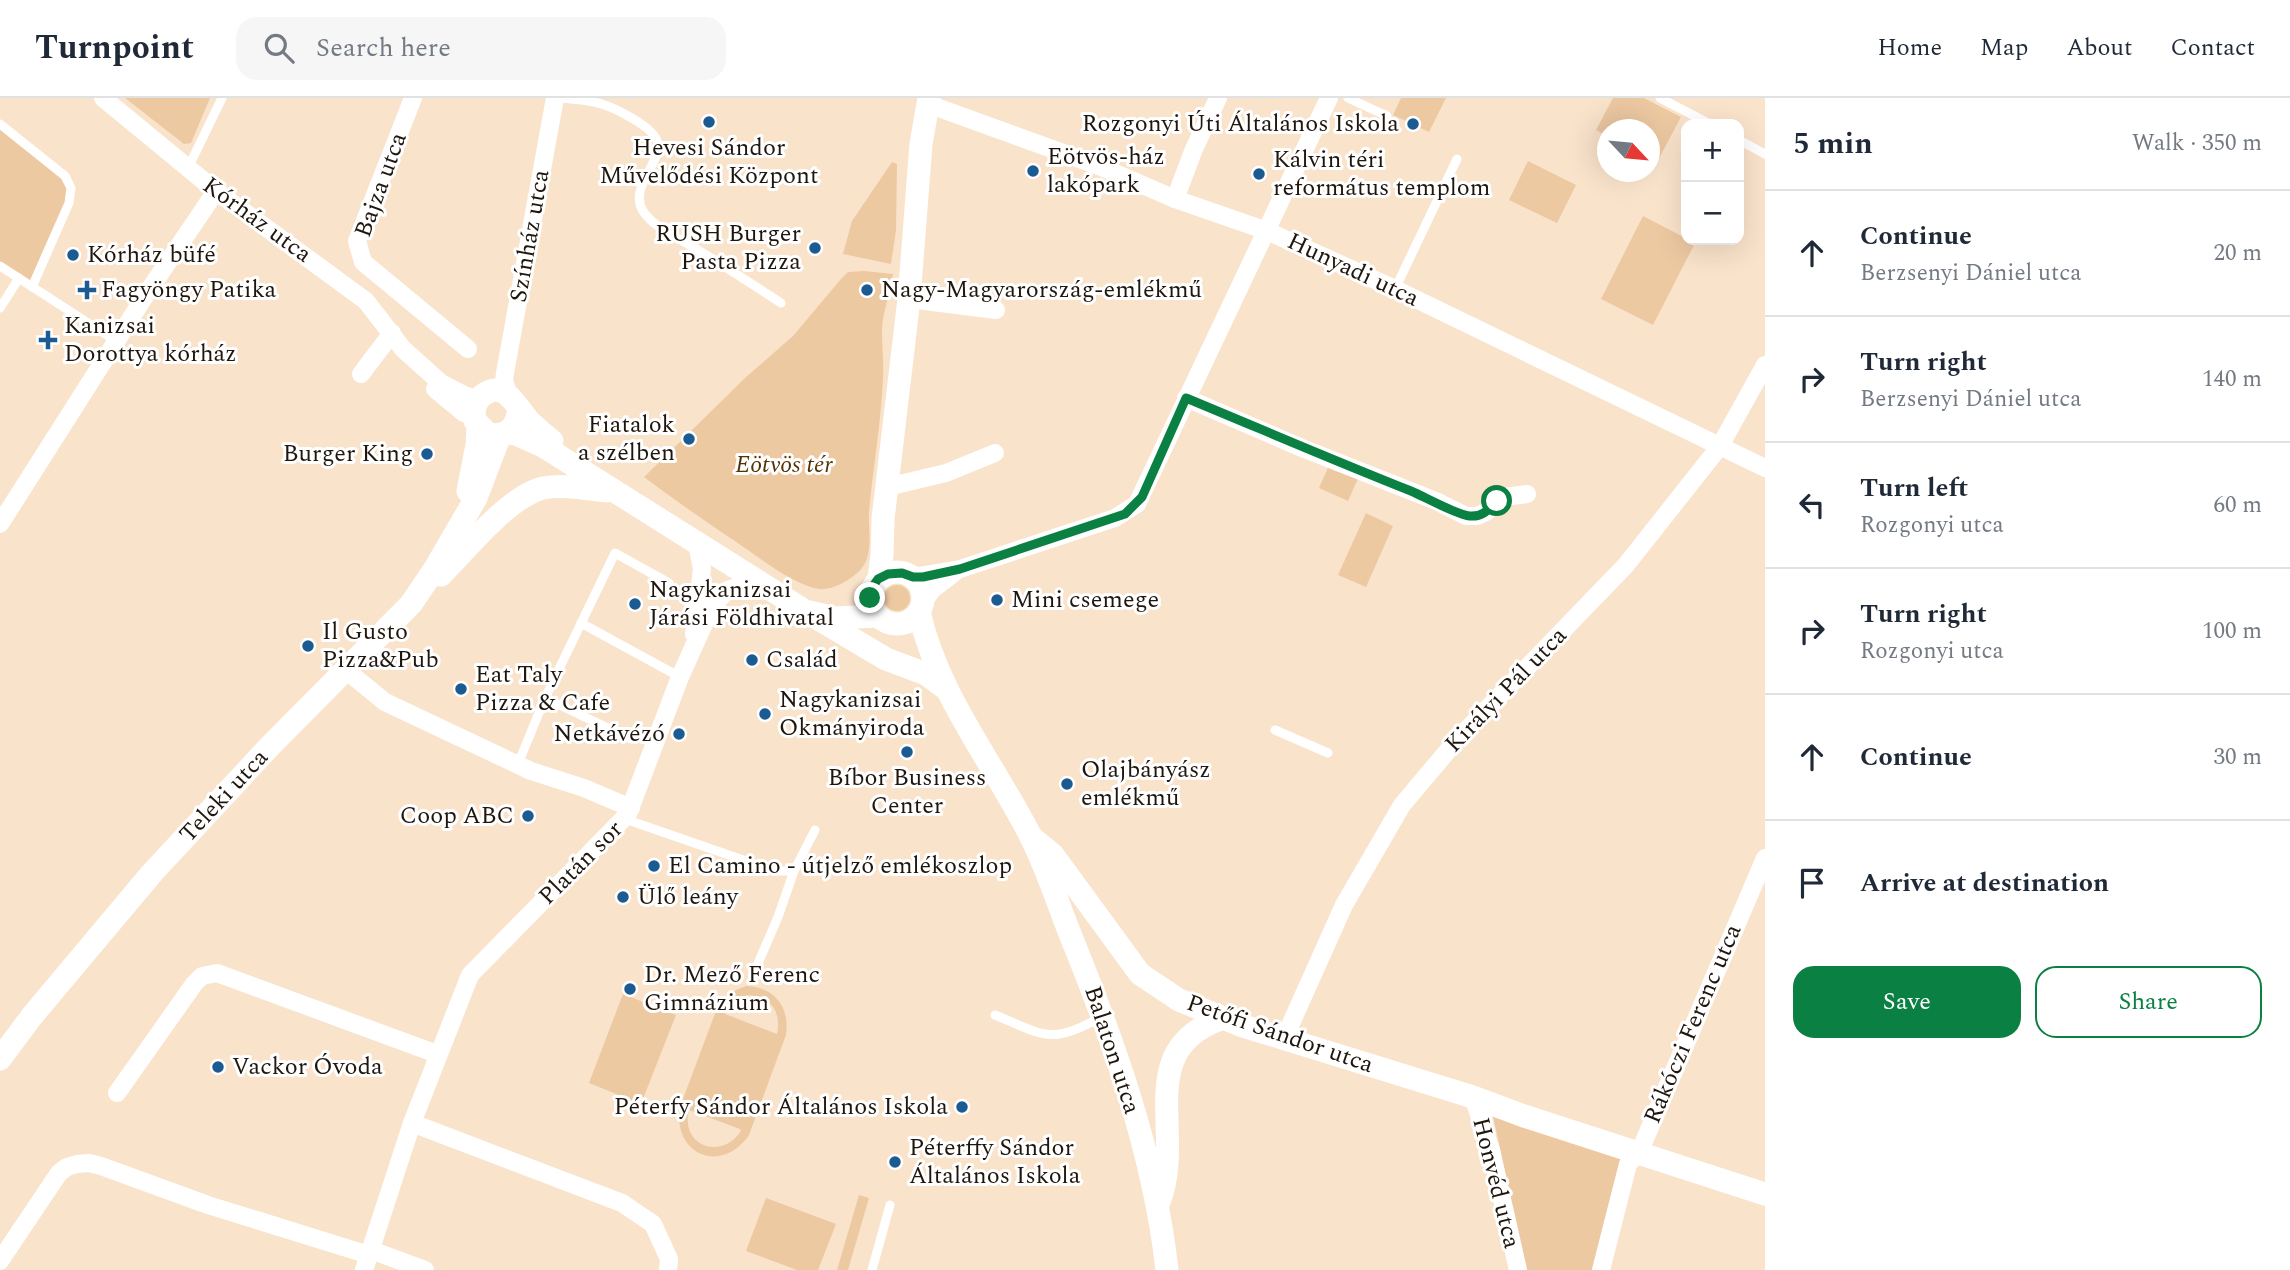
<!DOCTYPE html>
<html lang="en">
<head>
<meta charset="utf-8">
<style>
  body { margin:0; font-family:Spectral,serif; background:#f6f6f7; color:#1f2937 }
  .controls { position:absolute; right:21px; top:21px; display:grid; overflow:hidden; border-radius:14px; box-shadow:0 7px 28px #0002 }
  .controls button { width:63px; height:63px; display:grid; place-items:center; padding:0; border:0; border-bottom:2px solid #e0e1e3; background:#fff; color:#1f2937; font:35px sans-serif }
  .compass { position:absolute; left:1597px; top:21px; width:63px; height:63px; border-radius:50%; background:#fff; box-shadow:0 7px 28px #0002; rotate:116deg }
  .stop { position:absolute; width:21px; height:21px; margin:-16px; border:5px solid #0b8043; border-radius:50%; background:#fff }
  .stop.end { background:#0b8043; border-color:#fff; box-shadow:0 2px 7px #0008 }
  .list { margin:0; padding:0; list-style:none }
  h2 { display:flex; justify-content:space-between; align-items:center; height:91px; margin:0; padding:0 28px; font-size:30px }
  h2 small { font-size:23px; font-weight:400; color:#747a83 }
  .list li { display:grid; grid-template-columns:46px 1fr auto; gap:21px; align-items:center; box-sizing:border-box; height:126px; padding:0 28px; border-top:2px solid #e0e1e3 }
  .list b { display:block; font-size:26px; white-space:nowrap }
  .list p { margin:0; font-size:23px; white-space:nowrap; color:#747a83 }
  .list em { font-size:23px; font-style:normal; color:#747a83 }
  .actions { display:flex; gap:14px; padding:21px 28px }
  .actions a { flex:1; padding:16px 0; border:2px solid #0b8043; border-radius:21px; text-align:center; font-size:24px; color:#0b8043 }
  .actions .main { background:#0b8043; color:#fff }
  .icon { flex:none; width:38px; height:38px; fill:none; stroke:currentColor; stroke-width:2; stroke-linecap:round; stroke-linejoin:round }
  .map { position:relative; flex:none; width:1765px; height:1172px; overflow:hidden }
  header { display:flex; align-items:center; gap:42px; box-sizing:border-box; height:98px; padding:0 35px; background:#fff; border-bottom:2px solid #e0e1e3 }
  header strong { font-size:33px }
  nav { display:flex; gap:38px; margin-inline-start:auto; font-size:24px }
  .search { width:490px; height:63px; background:#f6f6f7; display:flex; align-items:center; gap:18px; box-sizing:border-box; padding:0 24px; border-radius:21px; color:#747a83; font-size:26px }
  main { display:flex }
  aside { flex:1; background:#fff }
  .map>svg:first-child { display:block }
  .green { fill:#edc9a2; fill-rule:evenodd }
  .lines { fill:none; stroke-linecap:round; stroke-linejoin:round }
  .service { stroke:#fff; stroke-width:9 }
  .minor { stroke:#fff; stroke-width:18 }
  .tertiary { stroke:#fff; stroke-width:23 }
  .route { stroke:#0b8043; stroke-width:9 }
  .poi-dot { fill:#1b5b91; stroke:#fff; stroke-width:2.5 }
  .labels { text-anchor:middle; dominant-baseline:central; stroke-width:6; stroke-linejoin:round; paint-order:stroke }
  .poi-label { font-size:24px; fill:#1f170e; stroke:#fff; text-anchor:start }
  .street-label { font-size:24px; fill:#1f170e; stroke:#fff }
  .park-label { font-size:24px; font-style:italic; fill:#543203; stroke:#fff }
</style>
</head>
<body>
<header>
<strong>Turnpoint</strong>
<div class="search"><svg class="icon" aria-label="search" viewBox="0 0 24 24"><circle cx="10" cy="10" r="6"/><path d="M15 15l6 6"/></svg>Search here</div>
<nav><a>Home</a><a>Map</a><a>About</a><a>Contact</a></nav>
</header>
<main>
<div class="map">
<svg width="1765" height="1172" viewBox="0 0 1765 1172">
  <rect width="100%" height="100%" fill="#fae3cb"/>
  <g class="green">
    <polygon points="125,0 210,0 191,45 184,46"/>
    <polygon points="1401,0 1446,0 1429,34 1393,17"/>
    <polygon points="1613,0 1644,0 1681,19 1657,64 1650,60 1650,32 1608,32 1607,38 1596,32"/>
    <polygon points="0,30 65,81 68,98 31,187 0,165"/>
    <polygon points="1528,63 1576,87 1557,125 1509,102"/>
    <polygon points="892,64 897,66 896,132 891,166 843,156 852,123"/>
    <polygon points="1643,118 1695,145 1653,227 1601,201"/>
    <path d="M864 173 893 176C891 196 882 213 882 233 882 249 884 265 883 281 881 325 873 370 869 414 868 429 873 453 864 467 857 479 833 493 819 491 795 487 765 464 745 450 711 427 677 404 644 379L745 280 793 238 841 181 848 174Z"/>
    <polygon points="1331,363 1360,376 1348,403 1319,390"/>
    <polygon points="1366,415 1393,428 1366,489 1338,477"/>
    <circle cx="897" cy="500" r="13"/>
    <path d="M746 888C775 889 790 909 786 937L749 1037C722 1077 672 1057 680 1009L717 910C725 898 732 893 746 888ZM747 897C770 898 782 913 777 936L725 916 731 906ZM689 1012 740 1031 741 1033C721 1063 680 1048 689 1012Z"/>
    <polygon points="623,896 676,917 641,1006 589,985"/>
    <polygon points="1493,1018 1626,1059 1596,1172 1526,1172"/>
    <polygon points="859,1097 869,1100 848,1172 837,1172"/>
    <polygon points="766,1100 836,1126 818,1172 797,1172 746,1153"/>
  </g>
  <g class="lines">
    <g class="service">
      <path d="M562 0C572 1 583 2 594 4 610 7 657 29 658 47 659 67 629 91 643 113 653 129 678 140 695 150 724 168 752 186 781 205"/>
      <polyline points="1348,0 1387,18"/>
      <polyline points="1660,0 1710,26"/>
      <polyline points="0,26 65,78 71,90 69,105 32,189"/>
      <polyline points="1739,42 1765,56"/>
      <polyline points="188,70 222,0"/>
      <polyline points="0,168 116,243"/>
      <polyline points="1395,191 1457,61"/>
      <polyline points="0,210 19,180"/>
      <polyline points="581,525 680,579"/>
      <polyline points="545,600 631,641"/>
      <polyline points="1275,632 1328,655"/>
      <polyline points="518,666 545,600 615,455 669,485"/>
      <polyline points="625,721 775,773 794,773 815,732"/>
      <polyline points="753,877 778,819 794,773"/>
      <path d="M995 917C1043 937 1053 948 1102 918"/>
      <polyline points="872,1172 890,1107"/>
    </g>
    <g class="minor">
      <polyline points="103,0 216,93 366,203 403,251 441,285 464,297 473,300 482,298"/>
      <polyline points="413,0 357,143 363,164 468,251"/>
      <polyline points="928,6 1099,68 1175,101 1267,133 1395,191 1765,370"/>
      <polyline points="1175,101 1194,51 1218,0"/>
      <polyline points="909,201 996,212"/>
      <polyline points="361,276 392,235"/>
      <polyline points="435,291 464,315 474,317"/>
      <polyline points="509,297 504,283 505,275 555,0"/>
      <polyline points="1186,300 1302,350 1436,403 1466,418 1477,418 1486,414 1504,399 1527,396"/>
      <polyline points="887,389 946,375 995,355"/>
      <polyline points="0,426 145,198 216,93"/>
      <polyline points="913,479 960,471 1115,420 1137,406 1329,0"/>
      <polyline points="922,506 932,492 954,475"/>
      <polyline points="694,536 702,471 697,446"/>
      <polyline points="347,573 385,604 531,673 584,690 631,710"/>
      <polyline points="1284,941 1344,807 1402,707 1456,643 1626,467 1720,348 1765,267"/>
      <polyline points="117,995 194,886 202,878 217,875 437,956"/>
      <polyline points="1473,999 1491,1052 1518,1172"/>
      <polyline points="412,1025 622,1105 653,1126 669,1161 668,1172"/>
      <polyline points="371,1152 425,1172"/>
      <polyline points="0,1163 59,1075 67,1069 77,1066 89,1065 101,1068 208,1107 369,1157"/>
      <polyline points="364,1172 412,1025 470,877 628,716 680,579 712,508 728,492 756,482"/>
      <polyline points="1601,1172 1628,1066 1639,1055 1765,760"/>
    </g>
    <g class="tertiary">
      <path d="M518 310C519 328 506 340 488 336L475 323C473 313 475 303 483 297 506 280 518 312 530 324 537 331 545 337 552 343"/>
      <polyline points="507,335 516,336 543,348 805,513 835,520 878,518"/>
      <polyline points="468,393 477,347 478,328"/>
      <circle cx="897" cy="500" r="26"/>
      <path d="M441 477C466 452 509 398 543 390 564 386 586 391 607 393"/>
      <polyline points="879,481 882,457 883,421 909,201 921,46 929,0"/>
      <path d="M919 514C938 597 992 663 1030 737 1046 768 1057 803 1070 836 1114 944 1154 1055 1167 1172"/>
      <polyline points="817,520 886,561 926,576 945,590"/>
      <polyline points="1031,739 1053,757 1140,876 1179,902 1243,928 1473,999 1524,1018 1765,1096"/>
      <polyline points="0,961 32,918 152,775 270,648 411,506 434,472 476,400 500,337"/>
      <path d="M1159 1104C1186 1036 1132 952 1221 921"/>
    </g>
  </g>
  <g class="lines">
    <path class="route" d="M870 500 873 488 878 481 888 476 902 475 913 479H923L960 471 1125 416 1142 399 1186 300C1261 331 1335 363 1411 393 1425 399 1457 417 1470 418 1483 419 1489 411 1497 403"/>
  </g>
  <g class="poi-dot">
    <circle cx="709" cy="24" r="7"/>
    <circle cx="1413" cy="26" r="7"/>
    <circle cx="1033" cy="73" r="7"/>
    <circle cx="1259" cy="76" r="7"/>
    <circle cx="815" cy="150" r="7"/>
    <circle cx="73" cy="157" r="7"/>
    <path d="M83.5 181.5h7v7h7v7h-7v7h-7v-7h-7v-7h7z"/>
    <circle cx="867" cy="192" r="7"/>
    <path d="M44.5 231.5h7v7h7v7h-7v7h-7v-7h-7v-7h7z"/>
    <circle cx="689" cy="341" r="7"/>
    <circle cx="427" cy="356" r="7"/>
    <circle cx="997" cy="502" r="7"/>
    <circle cx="635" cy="506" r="7"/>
    <circle cx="308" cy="548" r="7"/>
    <circle cx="752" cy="562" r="7"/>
    <circle cx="461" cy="591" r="7"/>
    <circle cx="765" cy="616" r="7"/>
    <circle cx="679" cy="636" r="7"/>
    <circle cx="907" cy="654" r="7"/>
    <circle cx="1067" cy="686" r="7"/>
    <circle cx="528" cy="718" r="7"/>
    <circle cx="654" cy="768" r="7"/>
    <circle cx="623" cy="799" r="7"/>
    <circle cx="630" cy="891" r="7"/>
    <circle cx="218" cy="969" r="7"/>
    <circle cx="962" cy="1009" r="7"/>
    <circle cx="895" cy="1064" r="7"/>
  </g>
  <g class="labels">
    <g class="poi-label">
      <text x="1399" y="26" text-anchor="end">Rozgonyi Úti Általános Iskola</text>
      <text x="709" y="50" text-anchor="middle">Hevesi Sándor<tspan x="709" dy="28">Művelődési Központ</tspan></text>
      <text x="1047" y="59">Eötvös-ház<tspan x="1047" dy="28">lakópark</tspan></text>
      <text x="1273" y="62">Kálvin téri<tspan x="1273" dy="28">református templom</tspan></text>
      <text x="801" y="136" text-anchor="end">RUSH Burger<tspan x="801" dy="28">Pasta Pizza</tspan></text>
      <text x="87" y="157">Kórház büfé</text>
      <text x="101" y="192">Fagyöngy Patika</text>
      <text x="881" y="192">Nagy-Magyarország-emlékmű</text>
      <text x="64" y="228">Kanizsai<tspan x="64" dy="28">Dorottya kórház</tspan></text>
      <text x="675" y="327" text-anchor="end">Fiatalok<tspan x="675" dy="28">a szélben</tspan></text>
      <text x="413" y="356" text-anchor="end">Burger King</text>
      <text x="649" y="492">Nagykanizsai<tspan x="649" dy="28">Járási Földhivatal</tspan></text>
      <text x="1011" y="502">Mini csemege</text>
      <text x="322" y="534">Il Gusto<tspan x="322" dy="28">Pizza&amp;Pub</tspan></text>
      <text x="766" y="562">Család</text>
      <text x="475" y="577">Eat Taly<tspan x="475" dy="28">Pizza &amp; Cafe</tspan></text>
      <text x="779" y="602">Nagykanizsai<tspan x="779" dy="28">Okmányiroda</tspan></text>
      <text x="665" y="636" text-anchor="end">Netkávézó</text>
      <text x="1081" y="672">Olajbányász<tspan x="1081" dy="28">emlékmű</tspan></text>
      <text x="907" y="680" text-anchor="middle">Bíbor Business<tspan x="907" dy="28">Center</tspan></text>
      <text x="514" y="718" text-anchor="end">Coop ABC</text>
      <text x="668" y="768">El Camino - útjelző emlékoszlop</text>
      <text x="637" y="799">Ülő leány</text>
      <text x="644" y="877">Dr. Mező Ferenc<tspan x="644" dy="28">Gimnázium</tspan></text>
      <text x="232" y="969">Vackor Óvoda</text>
      <text x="948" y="1009" text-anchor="end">Péterfy Sándor Általános Iskola</text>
      <text x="909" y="1050">Péterffy Sándor<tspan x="909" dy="28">Általános Iskola</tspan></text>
    </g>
    <g class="street-label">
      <text transform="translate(381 87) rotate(-70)">Bajza utca</text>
      <text transform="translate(257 122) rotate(36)">Kórház utca</text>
      <text transform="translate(530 138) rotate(-80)">Színház utca</text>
      <text transform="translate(1353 172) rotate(25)">Hunyadi utca</text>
      <text transform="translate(1506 592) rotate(-46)">Királyi Pál utca</text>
      <text transform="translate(224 698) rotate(-47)">Teleki utca</text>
      <text transform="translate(581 765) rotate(-45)">Platán sor</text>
      <text transform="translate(1693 926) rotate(-67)">Rákóczi Ferenc utca</text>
      <text transform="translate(1280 936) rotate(19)">Petőfi Sándor utca</text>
      <text transform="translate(1112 952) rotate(72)">Balaton utca</text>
      <text transform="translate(1496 1085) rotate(76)">Honvéd utca</text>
    </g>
    <g class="park-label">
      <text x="784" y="367">Eötvös tér</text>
    </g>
  </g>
</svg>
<div class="controls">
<button>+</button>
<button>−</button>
</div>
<svg class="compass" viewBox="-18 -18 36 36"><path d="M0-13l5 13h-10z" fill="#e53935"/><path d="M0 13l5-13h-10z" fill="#747a83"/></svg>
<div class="stop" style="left:1497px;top:403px"></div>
<div class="stop end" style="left:870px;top:500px"></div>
</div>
<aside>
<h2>5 min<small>Walk · 350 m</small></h2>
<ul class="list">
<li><svg class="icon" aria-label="ahead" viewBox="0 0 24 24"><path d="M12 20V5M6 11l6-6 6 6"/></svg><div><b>Continue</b><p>Berzsenyi Dániel utca</p></div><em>20 m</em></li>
<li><svg class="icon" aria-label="right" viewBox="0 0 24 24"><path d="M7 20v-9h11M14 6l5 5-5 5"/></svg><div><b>Turn right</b><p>Berzsenyi Dániel utca</p></div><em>140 m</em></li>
<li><svg class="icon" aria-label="left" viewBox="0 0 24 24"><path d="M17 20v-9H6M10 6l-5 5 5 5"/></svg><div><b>Turn left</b><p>Rozgonyi utca</p></div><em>60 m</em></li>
<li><svg class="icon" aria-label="right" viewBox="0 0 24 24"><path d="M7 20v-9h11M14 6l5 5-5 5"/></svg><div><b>Turn right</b><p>Rozgonyi utca</p></div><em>100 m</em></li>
<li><svg class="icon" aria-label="ahead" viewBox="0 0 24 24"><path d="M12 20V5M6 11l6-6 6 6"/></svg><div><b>Continue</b></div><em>30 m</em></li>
<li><svg class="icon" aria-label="arrive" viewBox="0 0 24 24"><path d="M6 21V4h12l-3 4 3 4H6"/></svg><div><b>Arrive at destination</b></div></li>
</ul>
<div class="actions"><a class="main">Save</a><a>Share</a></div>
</aside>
</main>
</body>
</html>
